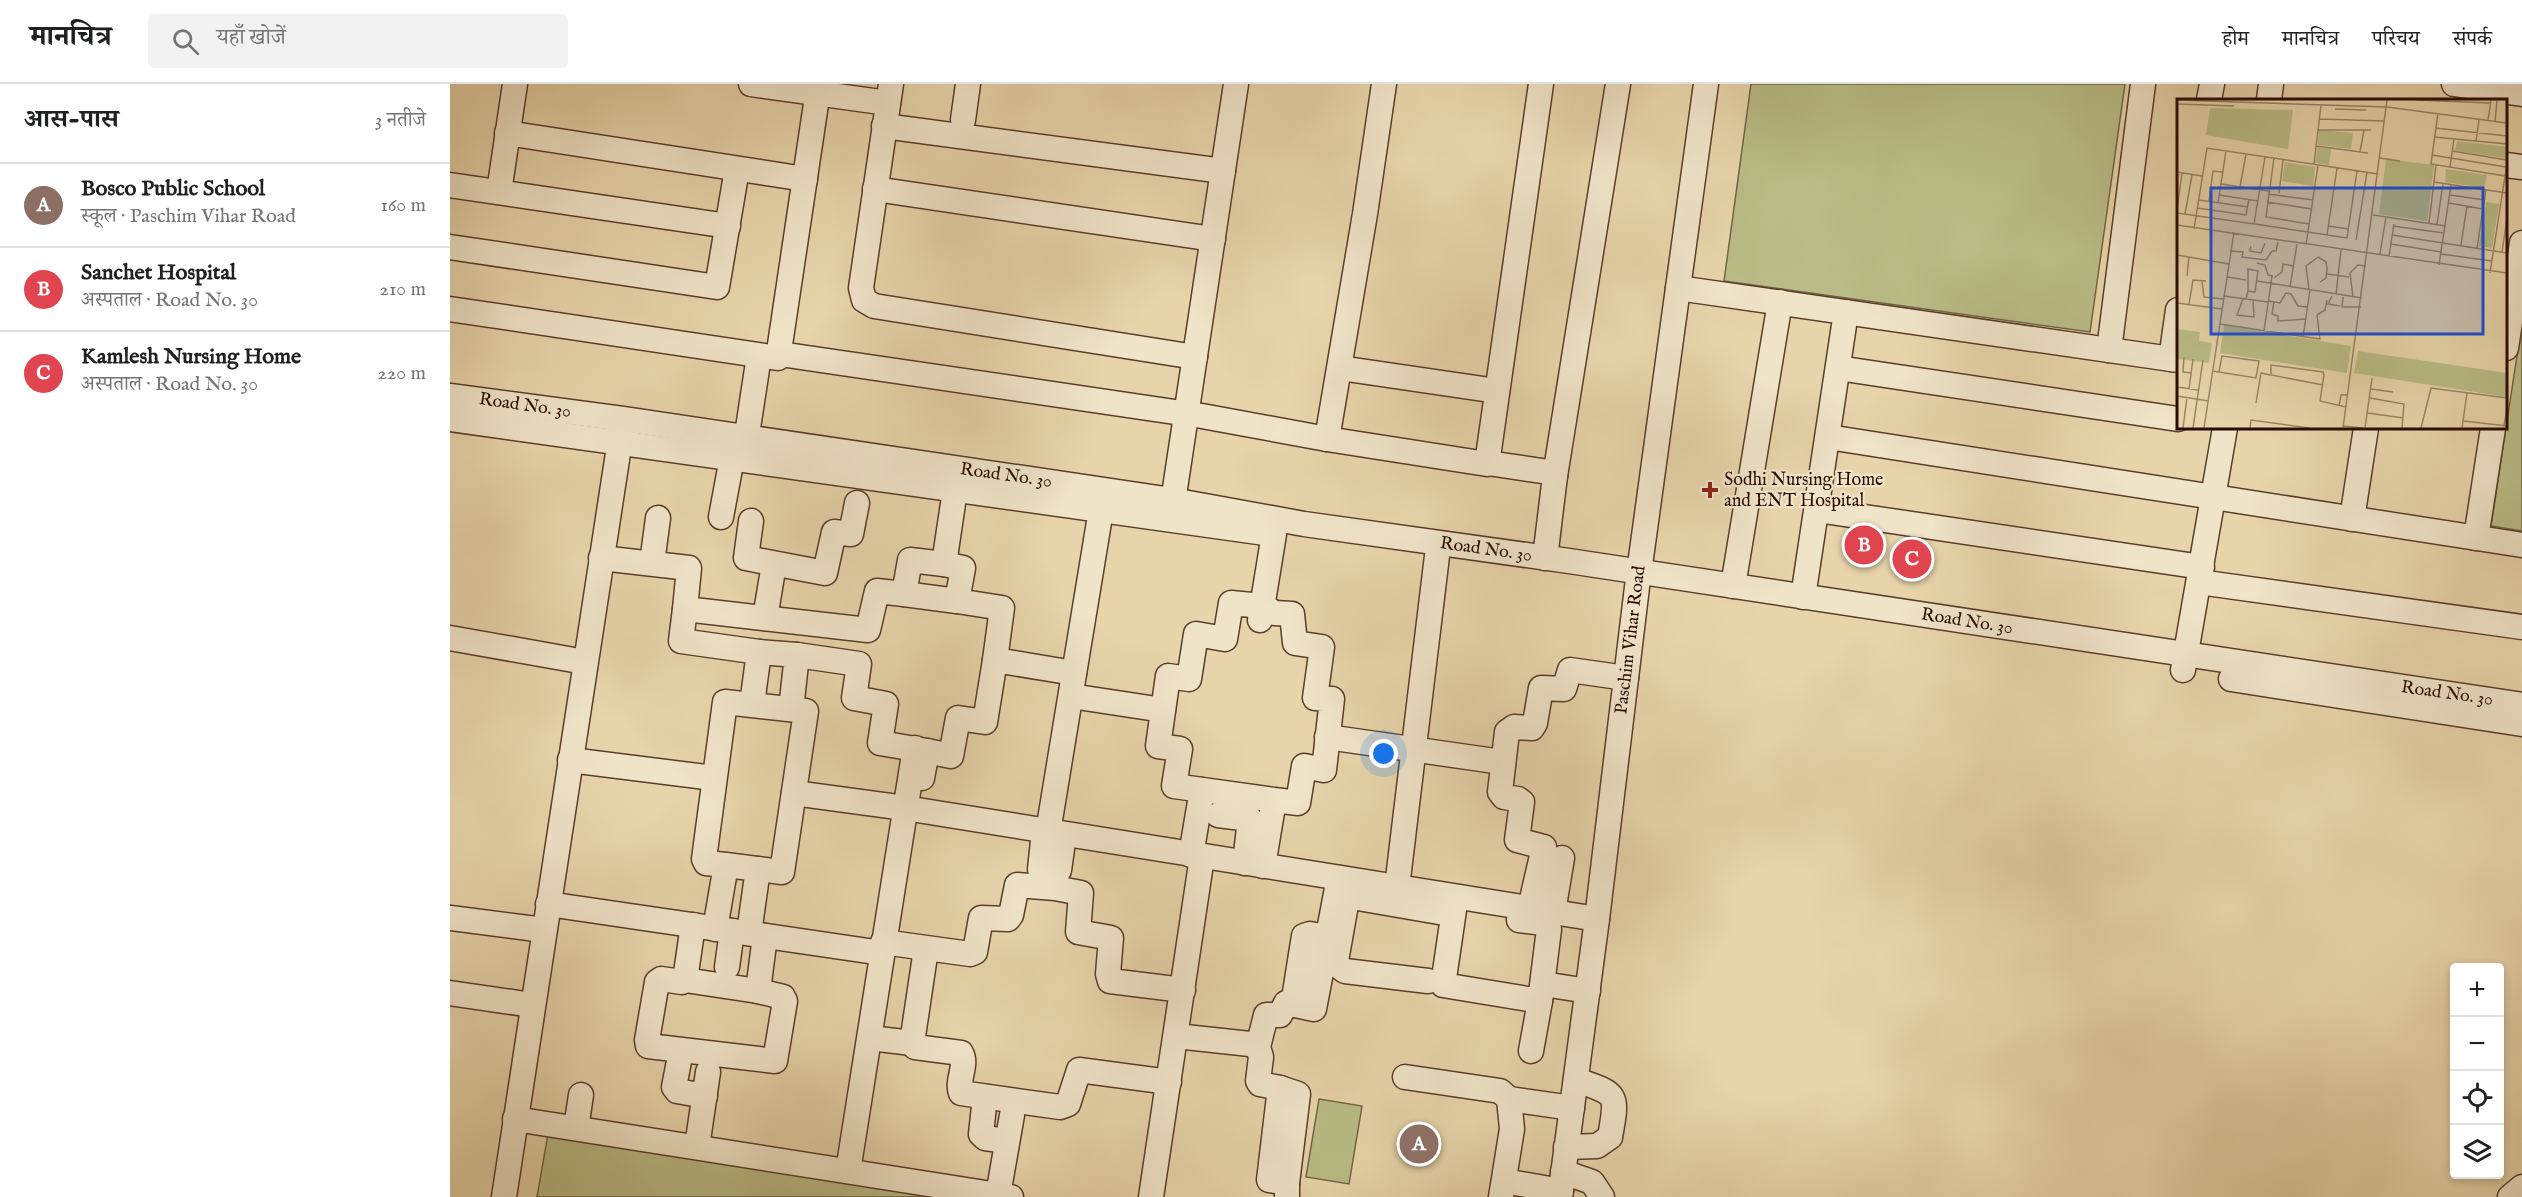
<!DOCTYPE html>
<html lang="hi">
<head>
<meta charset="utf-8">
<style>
  body { margin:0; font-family:"IM FELL English","Noto Serif Devanagari",serif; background:#f2f2f2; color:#202124 }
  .controls { position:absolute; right:18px; bottom:18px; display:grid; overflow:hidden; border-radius:6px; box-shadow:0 3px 9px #0003 }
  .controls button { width:54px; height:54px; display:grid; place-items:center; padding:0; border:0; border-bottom:2px solid #e0e0e0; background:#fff; color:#202124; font:30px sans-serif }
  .you { position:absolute; left:934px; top:670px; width:21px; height:21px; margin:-15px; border:4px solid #fff; border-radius:50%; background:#1a73e8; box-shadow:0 0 0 9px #1a73e833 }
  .badge { display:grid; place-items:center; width:39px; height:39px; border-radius:50%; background:#8f2418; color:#fff; font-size:20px; font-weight:700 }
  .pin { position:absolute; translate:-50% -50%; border:3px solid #fff; box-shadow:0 2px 6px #0006 }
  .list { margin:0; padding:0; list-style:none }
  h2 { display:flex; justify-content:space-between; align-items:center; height:78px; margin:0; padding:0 24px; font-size:26px }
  h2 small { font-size:20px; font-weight:400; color:#757577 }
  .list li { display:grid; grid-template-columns:39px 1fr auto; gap:18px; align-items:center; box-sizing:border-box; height:84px; padding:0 24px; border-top:2px solid #e0e0e0 }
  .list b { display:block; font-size:22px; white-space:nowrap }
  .list p { margin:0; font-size:20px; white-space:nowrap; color:#757577 }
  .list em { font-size:20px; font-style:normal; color:#757577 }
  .icon { flex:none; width:33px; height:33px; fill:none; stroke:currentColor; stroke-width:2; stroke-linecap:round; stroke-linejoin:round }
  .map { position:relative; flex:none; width:2072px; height:1113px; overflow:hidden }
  header { display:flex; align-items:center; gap:36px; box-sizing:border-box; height:84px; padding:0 30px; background:#fff; border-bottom:2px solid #e0e0e0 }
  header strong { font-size:28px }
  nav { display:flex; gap:33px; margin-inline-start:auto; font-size:21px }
  .search { width:420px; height:54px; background:#f2f2f2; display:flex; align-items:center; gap:15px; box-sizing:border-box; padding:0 21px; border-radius:6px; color:#757577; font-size:22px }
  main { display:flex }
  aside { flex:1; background:#fff }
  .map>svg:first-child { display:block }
  .green { fill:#b9bc86; stroke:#726444; stroke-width:1.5 }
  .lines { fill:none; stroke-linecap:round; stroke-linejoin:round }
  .minor-casing { stroke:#5a3d2b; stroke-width:27 }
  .minor { stroke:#efe3c8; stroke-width:24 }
  .poi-dot { fill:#8f2418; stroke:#efe3c8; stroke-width:2 }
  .labels { text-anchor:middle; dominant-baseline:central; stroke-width:4.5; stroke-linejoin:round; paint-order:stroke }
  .street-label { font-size:18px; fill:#2b0b01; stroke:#efe3c8 }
  .poi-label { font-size:18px; fill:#2b0b01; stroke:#efe3c8; text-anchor:start }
  .inset-road { fill:none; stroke:#9c8466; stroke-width:1.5 }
  .view { fill:#1d4ed8; fill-opacity:0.15; stroke:#1d4ed8; stroke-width:3 }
  .inset-edge { fill:none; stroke:#2b0b01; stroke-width:3 }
</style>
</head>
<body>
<header>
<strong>मानचित्र</strong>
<div class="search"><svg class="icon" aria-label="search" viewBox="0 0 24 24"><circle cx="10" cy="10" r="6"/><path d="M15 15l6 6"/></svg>यहाँ खोजें</div>
<nav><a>होम</a><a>मानचित्र</a><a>परिचय</a><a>संपर्क</a></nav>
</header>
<main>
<aside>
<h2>आस-पास<small>3 नतीजे</small></h2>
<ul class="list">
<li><span class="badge" style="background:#8d6e63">A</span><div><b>Bosco Public School</b><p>स्कूल · Paschim Vihar Road</p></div><em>160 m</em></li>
<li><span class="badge" style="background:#e0444e">B</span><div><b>Sanchet Hospital</b><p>अस्पताल · Road No. 30</p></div><em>210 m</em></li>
<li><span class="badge" style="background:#e0444e">C</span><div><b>Kamlesh Nursing Home</b><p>अस्पताल · Road No. 30</p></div><em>220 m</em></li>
</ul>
</aside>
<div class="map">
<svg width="2072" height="1113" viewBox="0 0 2072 1113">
  <rect width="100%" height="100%" fill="#e7d4aa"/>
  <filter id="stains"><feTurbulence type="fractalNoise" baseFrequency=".00333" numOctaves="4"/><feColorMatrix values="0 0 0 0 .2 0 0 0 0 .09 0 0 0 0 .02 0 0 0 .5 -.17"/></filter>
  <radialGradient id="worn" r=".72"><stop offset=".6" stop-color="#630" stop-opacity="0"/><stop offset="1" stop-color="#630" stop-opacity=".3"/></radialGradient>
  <g class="green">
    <polygon points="1301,0 1675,0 1640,248 1274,197"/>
    <polygon points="2072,239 2072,447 2041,442"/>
    <polygon points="869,1015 912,1022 899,1100 856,1093"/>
    <polygon points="99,1044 510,1113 87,1113"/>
  </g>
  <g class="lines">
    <defs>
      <g id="minor">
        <polyline points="301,0 438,19"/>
        <polyline points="441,0 411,204 414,216 424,222 745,273"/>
        <polyline points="2004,0 2072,10"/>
        <polyline points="1759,16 1762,0"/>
        <polyline points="1819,16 1821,0"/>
        <polyline points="513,36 518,0"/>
        <polyline points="434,42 773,87"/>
        <polyline points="57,49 355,95"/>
        <polyline points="2056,81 2072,83"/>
        <polyline points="0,101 278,142"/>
        <polyline points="425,105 763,155"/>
        <polyline points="49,108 65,0"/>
        <polyline points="0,163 267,203 287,85"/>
        <polyline points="1228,204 1728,276"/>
        <polyline points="0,225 328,274 369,0"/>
        <polyline points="2056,264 2072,159"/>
        <polyline points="1659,266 1693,0"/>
        <polyline points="330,270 752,332 877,355 1037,380 1091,0"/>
        <polyline points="1721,275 1728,226"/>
        <polyline points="890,284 1047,307"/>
        <polyline points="1388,284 1728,335"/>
        <polyline points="0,312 173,335 722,416 854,440 1119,477 2072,621"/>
        <polyline points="0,335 815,449"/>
        <polyline points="1378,353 2072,461"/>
        <polyline points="877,355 915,130 934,0"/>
        <polyline points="294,370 309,272"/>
        <polyline points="1038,379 1099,388 1105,392 1095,474"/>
        <polyline points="1105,392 1168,0"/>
        <polyline points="1367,426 1752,483"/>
        <polyline points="721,431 786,0"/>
        <polyline points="271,433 282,374"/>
        <polyline points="1902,435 1916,344"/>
        <polyline points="301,437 296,474 375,489 384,448 401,450 407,419"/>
        <polyline points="2026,454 2043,344"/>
        <polyline points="151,474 239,484 235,525 418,546 427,507 454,510 460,476 494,480 505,406"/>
        <polyline points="202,479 208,434"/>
        <polyline points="1749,498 2072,543"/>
        <polyline points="1283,502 1330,218"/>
        <polyline points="454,510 507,517 513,484 494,480"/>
        <polyline points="1353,513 1396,228"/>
        <polyline points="507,517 552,524 545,576"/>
        <polyline points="235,525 231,557 309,568"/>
        <polyline points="315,534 324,480"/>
        <polyline points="810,536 824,450"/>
        <polyline points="0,554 135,578"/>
        <polyline points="347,571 409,580 404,614 436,620 430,659 477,667"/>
        <polyline points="1733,586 1775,344"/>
        <polyline points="1781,595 2072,640"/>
        <polyline points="621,612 713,626"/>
        <polyline points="302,620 309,568 347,571 341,625"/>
        <polyline points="877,653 1052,678"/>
        <polyline points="120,676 264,694"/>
        <polyline points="472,694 477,667 501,672 508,634 535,638 545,576 624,589"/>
        <polyline points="344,709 455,724 1147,835"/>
        <polyline points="768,731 800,735 795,779"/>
        <polyline points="594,748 590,785 599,792 606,791 609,786 614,751"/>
        <polyline points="598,748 651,426"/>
        <polyline points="741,771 752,706"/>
        <polyline points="813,782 824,716 724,702 730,665 708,662 718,592 739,595 746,550 775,555 781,519 812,522 825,529 842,530 845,559 872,563 865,614 882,615 874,686 854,682 848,719 824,716"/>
        <polyline points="947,803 987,472"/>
        <polyline points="98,820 432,869"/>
        <polyline points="1080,824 1094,763 1067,756 1072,718 1068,715 1054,713 1050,708 1057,648 1064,643 1082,644 1085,639 1091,604 1114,605 1120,586 1176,594"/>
        <polyline points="1004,826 993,901 1090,917 1099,845 1094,839 1069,836"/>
        <polyline points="1103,828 1112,774"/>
        <polyline points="0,834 94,846"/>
        <polyline points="243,841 235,896 232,898 211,895 207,898 197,956 198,962 325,977 335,917 333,913 308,907 315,852"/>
        <polyline points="265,845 276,781 332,788 356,627 275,618 254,775 256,779 276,781"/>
        <polyline points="299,849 308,785"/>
        <polyline points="433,858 520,870 525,868 531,834 558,835 561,831 567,801 605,804 631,809 628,848 661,854 658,890 660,897 733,906"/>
        <path d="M476 865 462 959 465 963 511 969C518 981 506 996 511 1009L610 1023 618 1020 629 986 719 998"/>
        <polyline points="277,883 282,847"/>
        <polyline points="235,896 308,907"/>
        <polyline points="978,897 895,887 888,882 886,877 897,815 902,813 989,828"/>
        <polyline points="1093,900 1138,907"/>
        <polyline points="0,909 82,921"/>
        <polyline points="843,921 854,852 860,850 878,853"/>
        <polyline points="726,952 800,960 808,963"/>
        <polyline points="420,954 462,959"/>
        <polyline points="231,967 224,1003 227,1007 255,1012"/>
        <polyline points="1081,967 1090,917"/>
        <polyline points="955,993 1050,1007 1059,1015 1062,1045 1051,1113"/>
        <polyline points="830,1004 848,1010 837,1099"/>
        <polyline points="535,1013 531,1050 535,1054 557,1057"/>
        <polyline points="1059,1015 1122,1024"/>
        <polyline points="65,1035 561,1113"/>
        <polyline points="126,1044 131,1011"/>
        <polyline points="247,1063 258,988"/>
        <path d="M1116 1063 1147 1062 1160 1053C1168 1009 1168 1010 1126 996"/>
        <polyline points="398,1087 465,664"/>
        <polyline points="1113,1088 1142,1098 1152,1113"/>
        <polyline points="1054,1097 1111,1107"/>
        <polyline points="548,1111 562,1031"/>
        <polyline points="54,1113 172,343"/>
        <polyline points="701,1113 752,773"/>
        <polyline points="837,1113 837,1099 819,1096 830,1004 810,1000 808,997 811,973 808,963 816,931 830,931 836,919 864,925 889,794"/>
        <polyline points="1110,1113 1147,835 1187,503 1256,0"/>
        <polyline points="2060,1113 2072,1103"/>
      </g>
    </defs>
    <use href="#minor" class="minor-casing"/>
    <use href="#minor" class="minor"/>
  </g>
  <path class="poi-dot" d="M1257 397h6v6h6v6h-6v6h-6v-6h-6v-6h6z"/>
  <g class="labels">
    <g class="street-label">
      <text transform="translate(75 322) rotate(8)">Road No. 30</text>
      <text transform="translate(556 392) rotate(8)">Road No. 30</text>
      <text transform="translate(1036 466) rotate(8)">Road No. 30</text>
      <text transform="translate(1517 538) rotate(9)">Road No. 30</text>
      <text transform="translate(1181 556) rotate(-83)">Paschim Vihar Road</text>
      <text transform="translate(1997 610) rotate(8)">Road No. 30</text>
    </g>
    <g class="poi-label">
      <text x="1274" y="396">Sodhi Nursing Home<tspan x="1274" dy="21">and ENT Hospital</tspan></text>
    </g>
  </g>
  <g transform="translate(1727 15)">
    <rect width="330" height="330" fill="#e7d4aa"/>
    <path d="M33 9 116 11 111 50 29 36ZM142 31 176 34 174 50 141 46ZM280 42 330 48 329 59 278 52ZM141 48 154 50 152 66 138 64ZM209 60 257 66 250 122 202 115ZM108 63 138 68 136 87 105 82ZM269 70 310 76 307 89 268 83ZM309 103 322 105 315 149 302 147ZM47 226 174 247 170 274 43 254ZM0 230 23 233 22 242 35 244 32 264 0 260ZM181 252 330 274V298L177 274Z" fill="#b9bc86"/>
    <path class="inset-road" d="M0 1 210 8 330 24M239 1 313 4M0 5 57 7M158 10 189 11M261 14 254 65 328 77M142 20 208 22M311 21 314 1M318 23 320 1M258 29 330 37M141 31H194M257 38 330 45M299 42 302 21M139 47 191 54M275 52 330 61M183 53 187 31M255 56 329 68M97 59 89 118 132 125M203 59 223 62M137 65 144 6M273 68 277 40M0 73 25 77M257 83 330 94M44 85 92 92M63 88 69 55M102 94 106 61M91 95 136 101M42 96 81 102M273 96 308 101M22 101 71 108M32 102 36 72 45 73M90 103 135 110M41 104 49 52M272 104 306 110M20 109 69 116 72 100M0 111 5 74M0 114 77 125 88 58M8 115 15 76M196 116 269 127M252 124 259 66M78 125 170 139 180 72M260 125 266 85M0 126 330 174M151 127 172 130M216 127 267 134M17 130 30 49 201 75M150 136 160 69M215 136 330 154M179 141 190 73M214 145 264 153M129 146 141 66M284 146 290 107M74 147 73 152 84 154 88 144M300 149 309 91M54 152 66 153 65 158 89 161 95 152H99L101 143M325 153 330 119M203 155 209 118M264 155 315 162M0 156 52 165M212 157 217 125M141 158 149 163 150 170 149 179 143 183M80 164 88 166 91 176 96 177M262 166 274 86M313 174 330 64M150 175 172 178M10 177 12 158M50 178 69 181M97 179 105 173 106 165 116 167M25 182 27 198 47 200M80 182 185 199M113 188 120 145M132 191 129 167 141 158M159 195 164 151M47 197 91 203M155 197 151 205 163 207M166 198 165 208H184M176 198 173 174 181 166 189 167M66 200 60 216 77 218 76 201M69 200 71 192 78 193 81 172 71 170V192M91 202 103 204 109 194 114 195 121 207 131 208M97 203 95 215 101 217V222L129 220M0 204 45 210M12 205 16 181 29 182M140 216 148 211 150 201M43 225 143 240 140 216M87 232 95 177M126 238 133 191M7 258 6 273 14 274M36 272 42 273 79 279 82 262 45 257 42 273M146 286 94 276V266L146 273 147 276 143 302 169 308M0 288 21 291M12 290 16 260M194 290 216 293M0 297 32 302M193 299 227 305 225 329M79 304 84 274 93 276M162 307 164 296H171M191 314 226 319M287 322 330 327M166 327 186 329M327 327 330 309M6 329 10 298M16 329 26 261M27 329 57 133M73 329 74 321 132 329M166 329 210 1M188 329 195 279M244 329 254 289 330 299M285 329 290 294"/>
    <path class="view" d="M34 89H306V235H34Z"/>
    <rect width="330" height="330" class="inset-edge"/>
  </g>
  <rect width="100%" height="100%" filter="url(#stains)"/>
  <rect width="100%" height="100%" fill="url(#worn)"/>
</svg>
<div class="controls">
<button>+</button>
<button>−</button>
<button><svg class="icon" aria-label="locate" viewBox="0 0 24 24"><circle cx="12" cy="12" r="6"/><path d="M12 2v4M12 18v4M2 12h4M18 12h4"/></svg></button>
<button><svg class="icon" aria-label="layers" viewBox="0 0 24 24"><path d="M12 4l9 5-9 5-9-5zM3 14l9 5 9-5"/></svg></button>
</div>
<div class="you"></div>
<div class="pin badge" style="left:969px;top:1060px;background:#8d6e63">A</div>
<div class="pin badge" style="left:1414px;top:461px;background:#e0444e">B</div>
<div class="pin badge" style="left:1462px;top:475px;background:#e0444e">C</div>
</div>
</main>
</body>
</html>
